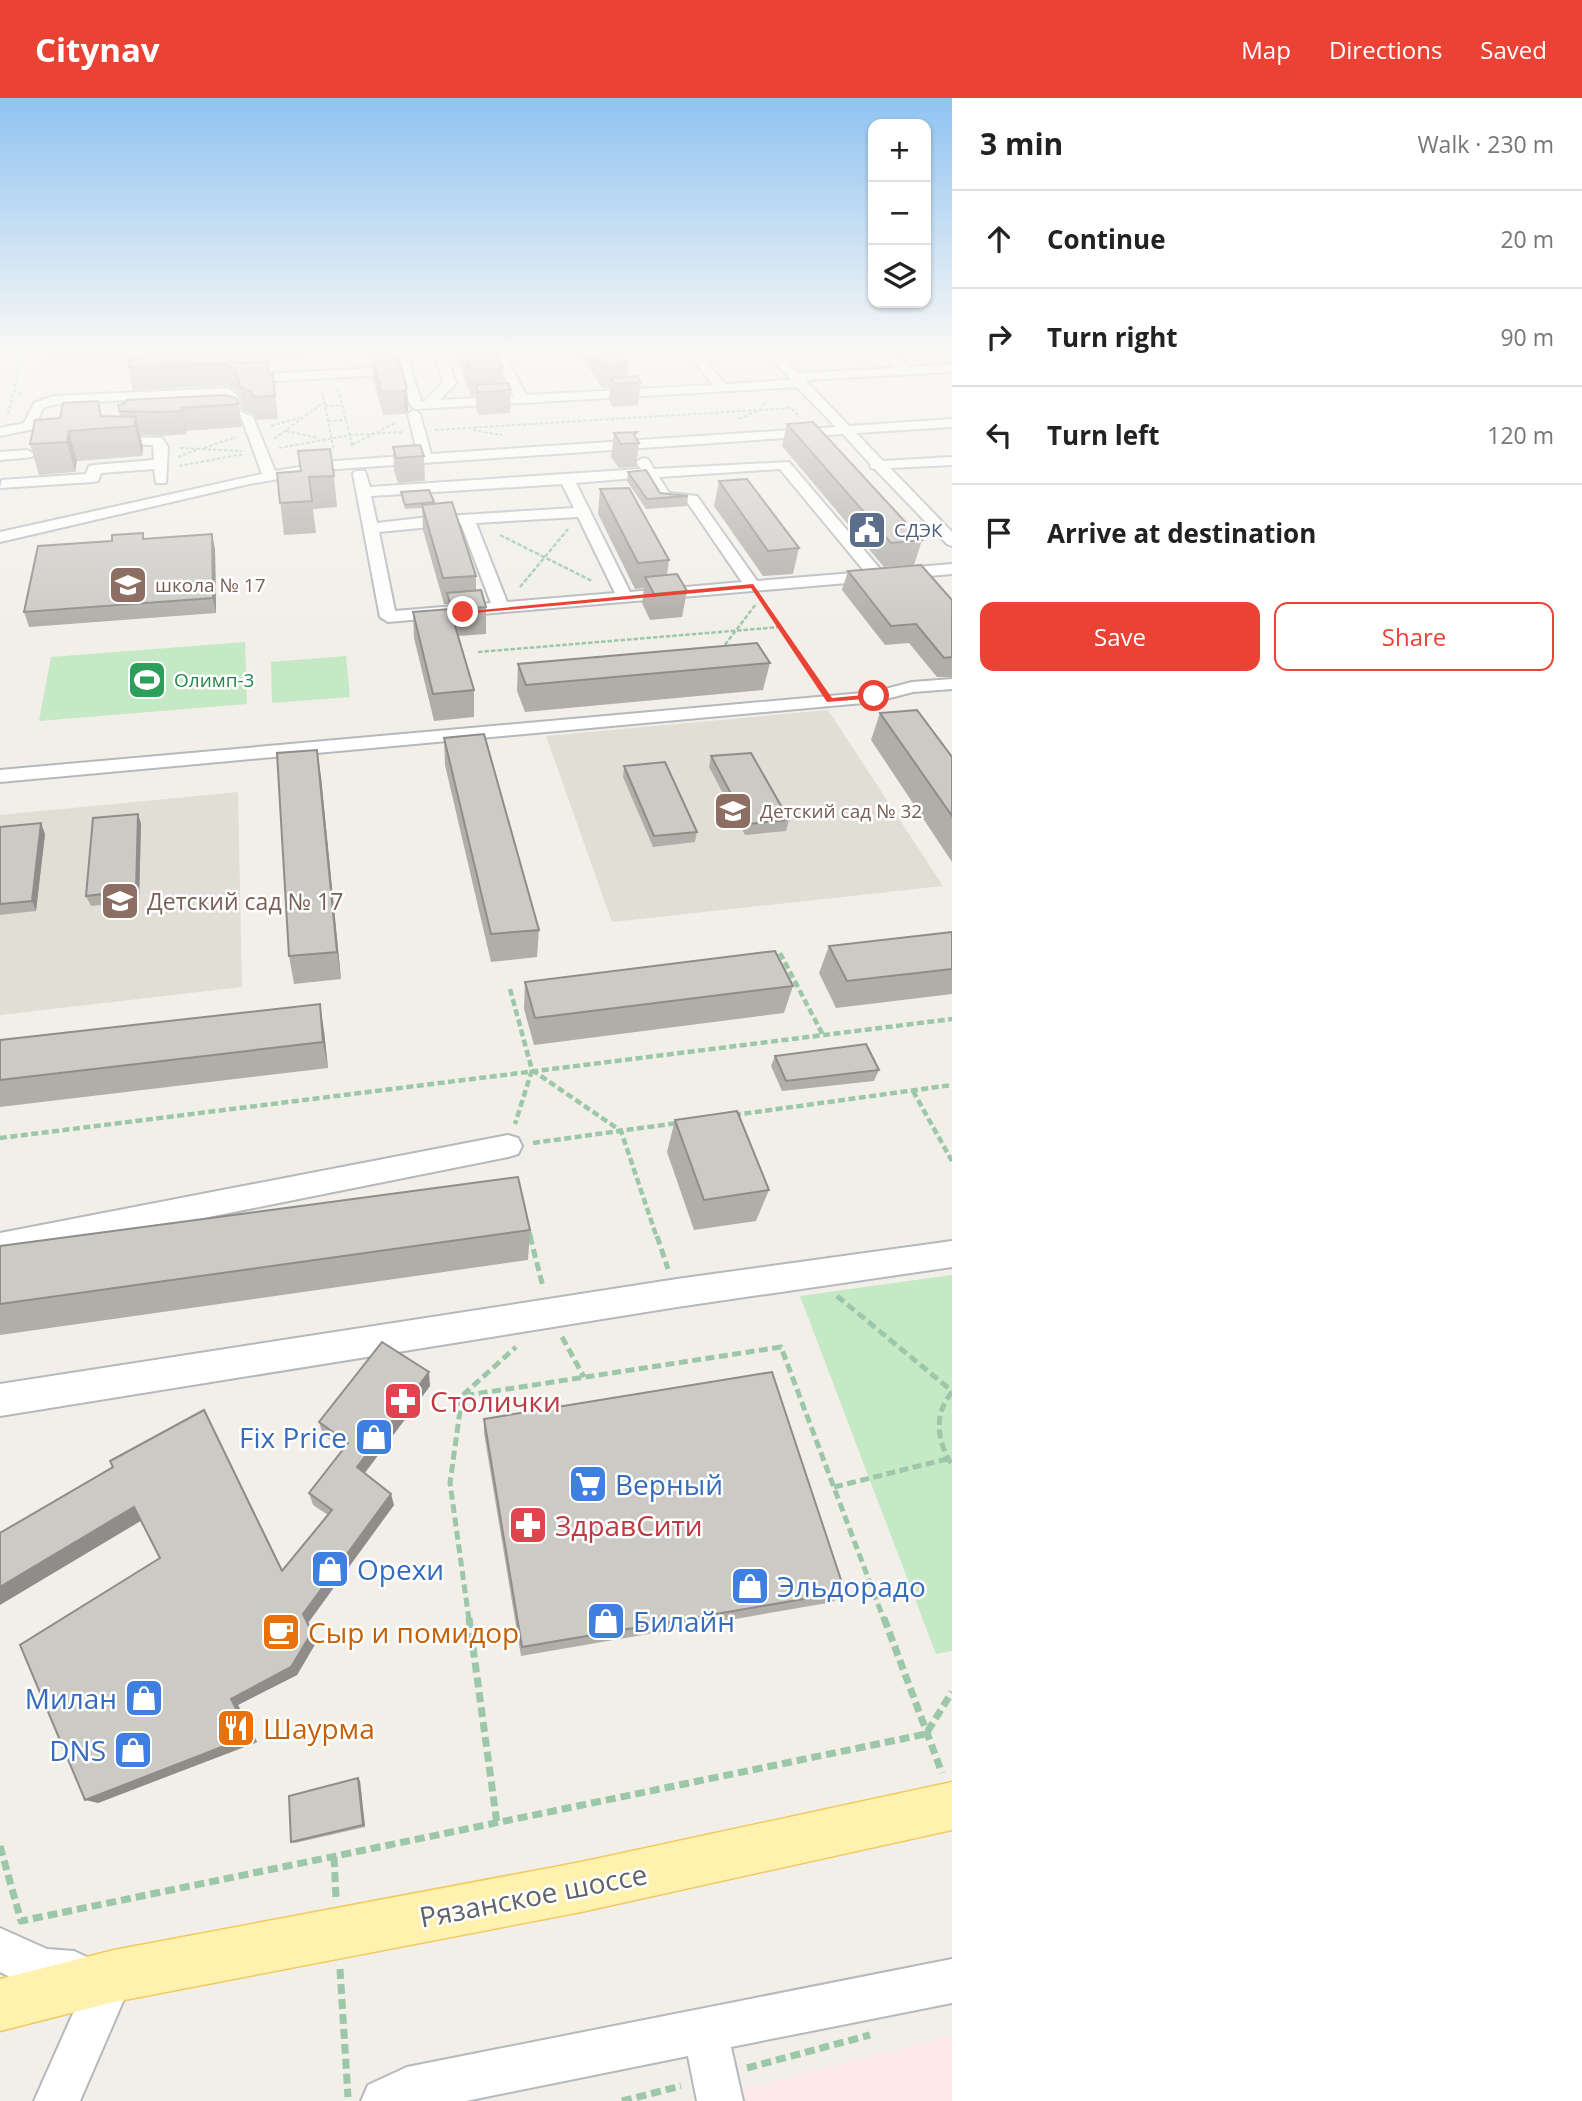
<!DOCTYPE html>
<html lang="en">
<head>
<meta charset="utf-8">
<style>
  body { margin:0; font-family:"Open Sans",sans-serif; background:#f2f2f2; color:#222 }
  .controls { position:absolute; right:21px; top:21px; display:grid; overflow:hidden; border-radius:14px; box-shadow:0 2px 5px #0004 }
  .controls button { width:63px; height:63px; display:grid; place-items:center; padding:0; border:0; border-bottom:2px solid #e0e0e0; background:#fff; color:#222; font:35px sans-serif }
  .stop { position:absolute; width:21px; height:21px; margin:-16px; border:5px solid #ea4335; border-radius:50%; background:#fff }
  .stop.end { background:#ea4335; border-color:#fff; box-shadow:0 2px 7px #0008 }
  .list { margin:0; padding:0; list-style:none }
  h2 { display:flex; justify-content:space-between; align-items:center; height:91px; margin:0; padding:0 28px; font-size:30px }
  h2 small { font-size:23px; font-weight:400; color:#767676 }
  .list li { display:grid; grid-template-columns:46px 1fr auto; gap:21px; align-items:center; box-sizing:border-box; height:98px; padding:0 28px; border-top:2px solid #e0e0e0 }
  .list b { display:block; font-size:26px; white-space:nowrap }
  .list em { font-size:23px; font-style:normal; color:#767676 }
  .actions { display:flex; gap:14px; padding:21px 28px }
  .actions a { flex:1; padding:16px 0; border:2px solid #ea4335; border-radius:14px; text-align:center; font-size:24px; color:#ea4335 }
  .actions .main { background:#ea4335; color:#fff }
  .icon { flex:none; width:38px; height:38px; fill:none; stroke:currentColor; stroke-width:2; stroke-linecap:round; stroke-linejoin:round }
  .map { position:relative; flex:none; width:952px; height:2003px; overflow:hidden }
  header { display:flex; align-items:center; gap:42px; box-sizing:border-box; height:98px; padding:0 35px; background:#ea4335; color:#fff }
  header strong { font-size:33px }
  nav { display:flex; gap:38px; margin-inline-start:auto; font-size:24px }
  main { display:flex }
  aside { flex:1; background:#fff }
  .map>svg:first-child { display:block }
  .education { fill:#e1ded6 }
  .medical { fill:#fce8e6 }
  .green { fill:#c5e8c5 }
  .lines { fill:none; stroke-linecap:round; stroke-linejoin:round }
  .minor-casing { stroke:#b5b8bc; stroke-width:4 }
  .major-casing { stroke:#f2c960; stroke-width:3 }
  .path-far4 { stroke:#9cc7a9; stroke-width:2; stroke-dasharray:3.5 2; stroke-linecap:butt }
  .path-far3 { stroke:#9cc7a9; stroke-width:2.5; stroke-dasharray:4.5 2; stroke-linecap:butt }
  .path-far2 { stroke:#9cc7a9; stroke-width:4.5; stroke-dasharray:7 3.5; stroke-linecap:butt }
  .path-far1 { stroke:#9cc7a9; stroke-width:5; stroke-dasharray:9 4.5; stroke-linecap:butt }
  .path { stroke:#9cc7a9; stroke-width:7; stroke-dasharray:10 5; stroke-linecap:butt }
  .minor { fill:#fff; fill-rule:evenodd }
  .major { fill:#fff2af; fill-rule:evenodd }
  .wall { fill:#afaea9 }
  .shaded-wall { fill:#8f8d8a }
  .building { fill:#cccac5; stroke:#8f8d8a; stroke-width:2 }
  .route { fill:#ea4335 }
  .labels { text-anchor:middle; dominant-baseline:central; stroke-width:5; stroke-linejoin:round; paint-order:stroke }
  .far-service-label { font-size:19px; fill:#4e5e75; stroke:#fff; text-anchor:start }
  .far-education-label { font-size:19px; fill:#785e54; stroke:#fff; text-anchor:start }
  .far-leisure-label { font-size:19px; fill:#27864d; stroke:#fff; text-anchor:start }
  .education-label { font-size:23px; fill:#785e54; stroke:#fff; text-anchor:start }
  .near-health-label { font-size:28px; fill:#be3a42; stroke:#fff; text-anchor:start }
  .near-shop-label { font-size:28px; fill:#366cbe; stroke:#fff; text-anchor:start }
  .near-food-label { font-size:28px; fill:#c56008; stroke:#fff; text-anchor:start }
  .near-street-label { font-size:28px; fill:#5f6368; stroke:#fff }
</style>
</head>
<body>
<header>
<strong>Citynav</strong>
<nav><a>Map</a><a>Directions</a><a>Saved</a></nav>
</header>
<main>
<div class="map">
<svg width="952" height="2003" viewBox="0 0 952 2003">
  <rect width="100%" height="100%" fill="#f1efe8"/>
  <g class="education">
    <polygon points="45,252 312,252 306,260 40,274"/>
    <polygon points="828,612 943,788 612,824 546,638"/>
    <polygon points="238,694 242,889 0,917 0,717"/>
  </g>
  <polygon class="medical" points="952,1938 952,2003 697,2003"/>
  <g class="green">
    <polygon points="245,544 247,606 39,623 51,559"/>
    <polygon points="346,558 350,599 272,605 271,564"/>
    <polygon points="952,1177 952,1553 936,1556 800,1198"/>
  </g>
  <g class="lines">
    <defs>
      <g id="minor">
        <polygon points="393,252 405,252 421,303 425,303 444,284 432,252 444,252 456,285 440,302 514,298 490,252 502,252 526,297 713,287 686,252 697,252 725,286 791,282 764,252 776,252 798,275 896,270 877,252 889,252 909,269 952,266 952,274 805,282 849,328 952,321 952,329 856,335 883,363 952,359 952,367 890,370 952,434 952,448 947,446 875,371 871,370 870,366 843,336 336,371 249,386 0,444 0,434 262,376 242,321 230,319 226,300 222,297 56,306 43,310 34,331 0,338 0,330 24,325 34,305 54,298 228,290 238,298 241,314 253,319 275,373 336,363 418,357 408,316 414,312 420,316 431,356 836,329 797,289 416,311 410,307 400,276 241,285 235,281 241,277 398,269"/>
        <polygon points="115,331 120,332 122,339 162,340 168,349 166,385 156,385 154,371 101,375 98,383 93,384 0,390 2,382 86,376 89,368 94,367 154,362 153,347 110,346 108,335"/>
        <polygon points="27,352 34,356 32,359 0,362 0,354"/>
        <path d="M643 360 648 361 654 371 789 364 881 472 952 466V476L388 524 380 519 353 376 355 373H365L370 389 641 371 636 364ZM780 371 865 474 757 483 697 398 669 395 659 379ZM646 379 659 402 688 405 742 484 630 494 576 385ZM562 386 574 410 429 419 377 425 371 398ZM578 419 615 495 507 504 476 425ZM461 426 491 505 395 513 379 434Z"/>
        <polygon points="952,581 952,591 913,594 874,604 0,684 0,672 874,594 912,584"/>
        <polygon points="508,1037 518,1040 522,1048 518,1056 508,1059 0,1161 0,1135"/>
        <polygon points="952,1143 952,1169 677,1209 0,1318 0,1286 677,1181"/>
        <path d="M0 1830 47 1851 74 1853 89 1860 93 1870 97 1863 112 1856 127 1863 134 1878 80 2003H34L83 1893C55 1905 25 1886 0 1874Z"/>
        <polygon points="952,1861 952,1905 731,1949 743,2003 697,2003 688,1958 466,2003 361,2003 368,1987 407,1969"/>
      </g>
      <polygon id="major" points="952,1684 952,1732 581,1814 114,1904 0,1933 0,1881 114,1852 581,1764"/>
    </defs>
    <use href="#minor" class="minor-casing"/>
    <use href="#major" class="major-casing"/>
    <g class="path-far4">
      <polyline points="344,256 364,252"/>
      <polyline points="331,259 340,252"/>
      <polyline points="338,291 353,350"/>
      <polyline points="14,292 25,298"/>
      <polyline points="322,293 334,353"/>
      <polyline points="325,308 342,307"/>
      <polyline points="8,316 24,252"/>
      <polyline points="739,321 760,312 766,303"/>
      <polyline points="328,323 346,322"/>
      <polyline points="271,328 299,320"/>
      <polyline points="435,332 791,310 800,319"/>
      <polyline points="473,332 502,337"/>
      <polyline points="286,333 319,340"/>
      <polyline points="274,341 324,304"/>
      <polyline points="352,347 397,324"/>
      <polyline points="180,350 242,353"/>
      <polyline points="204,350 236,339"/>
      <polyline points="279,350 350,337 402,334"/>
      <polyline points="178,359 196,352"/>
      <polyline points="179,368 243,356"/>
    </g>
    <g class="path-far3">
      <polyline points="500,437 592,483"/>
      <polyline points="520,489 568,431"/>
      <polyline points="763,503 818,586"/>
      <polyline points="721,552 756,506"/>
      <polyline points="478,554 780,529"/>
    </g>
    <g class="path-far2">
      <polyline points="780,855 823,937"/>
      <polyline points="510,891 532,972 515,1026"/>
      <polyline points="532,972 621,1033 657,1140"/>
      <polyline points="913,993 952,1063"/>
      <polyline points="734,1017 952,987"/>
      <polyline points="0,1040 952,921"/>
      <polyline points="533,1045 677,1025"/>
      <polyline points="529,1133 531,1140"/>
    </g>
    <g class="path-far1">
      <polyline points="530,1138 543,1189"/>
      <polyline points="657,1138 668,1171"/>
      <polyline points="837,1198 952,1293"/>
      <polyline points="562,1239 584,1279"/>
      <path d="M952 1294C933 1317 937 1343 952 1367"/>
      <polyline points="463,1297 516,1249"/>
      <polyline points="834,1389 947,1361"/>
      <polyline points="469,1522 450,1385 462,1298 781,1249 884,1522"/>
    </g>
    <g class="path">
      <polyline points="469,1520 497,1726"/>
      <polyline points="884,1520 942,1675"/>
      <polyline points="0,1748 21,1823 926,1636 952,1594"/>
      <polyline points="334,1759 336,1800"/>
      <polyline points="340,1871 348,1999"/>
      <polyline points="747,1970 870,1937"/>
      <polyline points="622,2003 681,1988"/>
    </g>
    <use href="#minor" class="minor"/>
    <use href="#major" class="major"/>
  </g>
  <g class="wall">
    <polygon points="454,252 495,252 503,271 503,286 511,292 510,315 478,317 476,310 476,297 471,298"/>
    <polygon points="578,252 619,252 628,267 627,279 641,284 638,307 613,309 609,302 610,290 602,290"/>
    <polygon points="372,258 407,290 408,313 405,316 383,317 373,280"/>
    <polygon points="233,262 236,265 269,276 273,276 278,321 257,322 254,317 243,312 240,296 228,287 133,292 128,269"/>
    <polygon points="98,303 102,318 120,319 119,313 239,306 242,329 186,333 186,336 163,338 140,337 143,349 142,358 77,363 75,374 39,377 30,346"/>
    <polygon points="787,326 922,442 914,467 884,469 782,348"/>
    <polygon points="614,335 637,341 639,345 636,369 619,370 611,359"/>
    <polygon points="393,349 424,358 425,383 398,385 394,373"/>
    <polygon points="628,374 660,395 688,398 687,408 646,411 627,383"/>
    <polygon points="277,375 334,378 337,409 313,411 316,435 284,437"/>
    <polygon points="719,383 799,450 793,476 763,478 714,408"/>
    <polygon points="600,391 669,462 667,477 687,493 682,519 650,522 642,505 644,490 635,491 598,416"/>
    <polygon points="401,394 434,404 476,478 476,493 486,509 486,536 458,538 474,592 474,619 434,623 414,540 413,514 448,511 448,506 444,506 423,432 422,410 405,411"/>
    <polygon points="145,441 215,451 216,515 29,529 24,514"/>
    <polygon points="848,473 952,502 952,579 937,579 909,545 885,547 842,492"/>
    <polygon points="770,565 763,592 525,614 517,593 518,566"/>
    <polygon points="880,615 952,659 952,764 871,642"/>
    <polygon points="444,640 539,832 537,859 491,864 445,667"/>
    <polygon points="711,658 789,722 786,733 745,737 709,669"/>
    <polygon points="624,668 697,734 695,744 653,749 623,679"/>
    <polygon points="321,679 341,881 294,886 289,858"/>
    <polygon points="138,716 141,726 139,803 91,808 86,798"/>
    <polygon points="0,729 45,736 36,813 0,817"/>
    <polygon points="952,834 952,896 836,910 819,875 829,848"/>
    <polygon points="525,884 793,888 784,915 534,947 524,911"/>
    <polygon points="324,933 328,970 0,1009 0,942"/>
    <polygon points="775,958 879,972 874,983 782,993 771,968"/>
    <polygon points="675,1022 769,1092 756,1123 694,1132 667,1054"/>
    <polygon points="530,1132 528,1162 0,1237 0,1148"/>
    <polygon points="430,1288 365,1375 394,1407 308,1525 317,1543 297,1577 238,1607 257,1644 98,1705 160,1460 211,1326 282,1472 328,1417 313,1407 309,1395 343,1351 323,1337 319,1324"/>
    <polygon points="484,1321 845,1494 833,1504 521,1558 484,1335"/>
    <polygon points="358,1680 360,1683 365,1729 295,1745 291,1744"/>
  </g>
  <g class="shaded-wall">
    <polygon points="407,290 408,313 405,316 404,293"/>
    <polygon points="182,310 186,333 186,336 182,313"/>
    <polygon points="136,319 143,349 142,358 135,328"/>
    <polygon points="69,333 77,363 75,374 67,344"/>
    <polygon points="212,436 215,451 216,515 213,500"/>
    <polygon points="317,652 321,679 341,881 337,854"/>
    <polygon points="138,716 141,726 139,803 136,792"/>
    <polygon points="41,725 45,736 36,813 32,803"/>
    <polygon points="320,906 324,933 328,970 323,944"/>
    <polygon points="429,1274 430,1288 360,1381 357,1369"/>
    <polygon points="204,1312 211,1326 288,1483 282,1473"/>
    <polygon points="391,1396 394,1407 308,1525 317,1543 297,1577 238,1607 257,1644 98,1705 85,1702 231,1601 303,1516"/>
    <polygon points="134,1409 144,1421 0,1507 0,1489"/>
    <polygon points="358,1680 360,1683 365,1729 363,1727"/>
  </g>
  <g class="building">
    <polygon points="464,252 495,252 503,271 471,272"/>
    <polygon points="593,252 619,252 628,267 604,268"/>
    <polygon points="231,253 229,260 236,265 267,264 269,276 273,276 275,298 254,299 251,294 240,289 236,273 224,265 128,269 130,259"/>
    <polygon points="397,257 407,290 404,293 381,294 372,258"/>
    <polygon points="637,278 641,284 615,286 611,280"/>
    <polygon points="508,285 511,292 478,294 476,287"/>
    <polygon points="225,297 236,300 239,306 182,310 182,313 158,314 119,313 118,307 124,306 127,302"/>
    <polygon points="98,303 101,318 136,319 135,328 69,333 67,344 30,346 35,322 60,320 63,305"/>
    <polygon points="813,324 922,442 891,445 787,326"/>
    <polygon points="637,334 634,337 639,345 621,346 614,335"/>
    <polygon points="420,347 424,358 396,360 393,349"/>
    <polygon points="330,351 334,378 309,379 312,403 280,405 277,375 301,373 298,353"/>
    <polygon points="646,372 660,395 688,398 647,401 628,374"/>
    <polygon points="747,381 799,450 768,453 719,383"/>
    <polygon points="629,390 669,462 638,465 600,391"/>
    <polygon points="429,392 434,404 405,407 401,394"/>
    <polygon points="452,404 476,478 443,480 422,407"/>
    <polygon points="143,435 143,441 212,436 213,500 24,514 38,448 112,443 112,437"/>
    <polygon points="921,467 952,502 952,559 944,560 916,526 891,528 848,473"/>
    <polygon points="677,476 687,493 654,496 645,479"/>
    <polygon points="481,492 486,509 452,512 447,495"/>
    <polygon points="450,511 474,592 433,596 413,514"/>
    <polygon points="757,545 770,565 526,587 518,566"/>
    <polygon points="917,612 952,659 952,718 880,615"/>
    <polygon points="484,636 539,832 491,836 444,640"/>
    <polygon points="317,652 337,854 289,858 277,655"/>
    <polygon points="751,655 789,722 747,726 711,658"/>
    <polygon points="665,664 697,734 654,738 624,668"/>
    <polygon points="138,716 136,792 86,798 93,720"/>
    <polygon points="41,725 32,803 0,806 0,729"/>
    <polygon points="952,834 952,871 847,883 829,848"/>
    <polygon points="775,853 793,888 535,920 525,884"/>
    <polygon points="320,906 323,944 0,982 0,942"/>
    <polygon points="866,946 879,972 786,983 775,958"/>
    <polygon points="737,1013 769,1092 704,1102 675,1022"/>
    <polygon points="518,1079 530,1132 0,1206 0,1148"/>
    <polygon points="382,1244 429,1274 357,1369 391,1396 303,1516 312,1534 291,1569 231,1601 250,1638 85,1702 20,1547 160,1460 134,1409 0,1489 0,1435 113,1369 110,1363 204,1312 282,1473 332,1412 309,1395 348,1345 319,1324"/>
    <polygon points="772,1274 845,1494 522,1549 484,1321"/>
    <polygon points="358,1680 363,1727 291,1744 289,1698"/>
  </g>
  <linearGradient id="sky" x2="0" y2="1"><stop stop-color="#8fc3f1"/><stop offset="0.47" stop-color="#f9f8f5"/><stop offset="1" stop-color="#f9f8f5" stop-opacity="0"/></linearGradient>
  <rect width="952" height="533" fill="url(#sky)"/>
  <polygon class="route" points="753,486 832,600 874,596 877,600 827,604 751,490 463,516 459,514"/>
  <defs>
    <symbol id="civic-square" viewBox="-11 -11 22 22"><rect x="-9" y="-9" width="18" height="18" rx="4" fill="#5c6f8a" stroke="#fff"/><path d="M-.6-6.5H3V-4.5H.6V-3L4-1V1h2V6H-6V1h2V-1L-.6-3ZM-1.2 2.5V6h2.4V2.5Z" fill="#fff"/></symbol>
    <symbol id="school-square" viewBox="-11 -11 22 22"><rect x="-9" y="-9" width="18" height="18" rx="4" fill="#8d6e63" stroke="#fff"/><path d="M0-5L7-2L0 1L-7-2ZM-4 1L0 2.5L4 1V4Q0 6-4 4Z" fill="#fff"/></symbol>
    <symbol id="stadium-square" viewBox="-11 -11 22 22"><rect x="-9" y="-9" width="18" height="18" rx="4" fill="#2e9e5b" stroke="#fff"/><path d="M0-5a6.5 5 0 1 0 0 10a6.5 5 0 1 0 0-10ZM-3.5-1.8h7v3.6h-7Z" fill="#fff"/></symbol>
    <symbol id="pharmacy-square" viewBox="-11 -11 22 22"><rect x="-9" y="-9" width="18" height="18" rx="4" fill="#e0444e" stroke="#fff"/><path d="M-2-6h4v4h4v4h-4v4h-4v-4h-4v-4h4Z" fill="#fff"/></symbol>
    <symbol id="shop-square" viewBox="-11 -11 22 22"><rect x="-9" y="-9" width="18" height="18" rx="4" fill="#3f7fe0" stroke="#fff"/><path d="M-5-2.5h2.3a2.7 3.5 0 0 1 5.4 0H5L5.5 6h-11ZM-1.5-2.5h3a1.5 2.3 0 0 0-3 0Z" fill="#fff"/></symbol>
    <symbol id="supermarket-square" viewBox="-11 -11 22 22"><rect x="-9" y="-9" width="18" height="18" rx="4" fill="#3f7fe0" stroke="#fff"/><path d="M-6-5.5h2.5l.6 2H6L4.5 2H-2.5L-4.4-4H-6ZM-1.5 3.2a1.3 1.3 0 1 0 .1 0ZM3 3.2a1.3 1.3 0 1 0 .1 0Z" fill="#fff"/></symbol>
    <symbol id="cafe-square" viewBox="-11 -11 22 22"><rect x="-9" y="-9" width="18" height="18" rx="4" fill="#e8710a" stroke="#fff"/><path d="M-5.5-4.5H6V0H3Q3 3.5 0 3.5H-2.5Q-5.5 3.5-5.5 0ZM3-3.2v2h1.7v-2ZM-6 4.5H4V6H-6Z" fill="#fff"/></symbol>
    <symbol id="restaurant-square" viewBox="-11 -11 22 22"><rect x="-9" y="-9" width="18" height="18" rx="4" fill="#e8710a" stroke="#fff"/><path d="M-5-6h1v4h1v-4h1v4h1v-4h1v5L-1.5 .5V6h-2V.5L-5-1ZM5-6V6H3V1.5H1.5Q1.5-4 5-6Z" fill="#fff"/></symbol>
  </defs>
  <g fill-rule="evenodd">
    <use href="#civic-square" x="845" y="410" width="44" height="44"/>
    <use href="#school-square" x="106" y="465" width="44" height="44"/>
    <use href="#stadium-square" x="125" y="560" width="44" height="44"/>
    <use href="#school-square" x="711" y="691" width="44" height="44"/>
    <use href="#school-square" x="98" y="781" width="44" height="44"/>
    <use href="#pharmacy-square" x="381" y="1281" width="44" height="44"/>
    <use href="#shop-square" x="352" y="1317" width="44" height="44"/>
    <use href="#supermarket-square" x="566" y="1364" width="44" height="44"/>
    <use href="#pharmacy-square" x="506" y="1405" width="44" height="44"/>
    <use href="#shop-square" x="308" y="1449" width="44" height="44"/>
    <use href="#shop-square" x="728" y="1466" width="44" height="44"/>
    <use href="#shop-square" x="584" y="1501" width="44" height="44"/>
    <use href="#cafe-square" x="259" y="1512" width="44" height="44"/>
    <use href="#shop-square" x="122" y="1578" width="44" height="44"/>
    <use href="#restaurant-square" x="214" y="1608" width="44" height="44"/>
    <use href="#shop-square" x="111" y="1630" width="44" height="44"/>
  </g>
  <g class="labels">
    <g class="far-service-label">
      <text x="894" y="432">СДЭК</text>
    </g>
    <g class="far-education-label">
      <text x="155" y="487">школа № 17</text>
      <text x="760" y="713">Детский сад № 32</text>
    </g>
    <g class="far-leisure-label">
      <text x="174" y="582">Олимп-3</text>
    </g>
    <g class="education-label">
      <text x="147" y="803">Детский сад № 17</text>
    </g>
    <g class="near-health-label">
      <text x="430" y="1303">Столички</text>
      <text x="555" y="1427">ЗдравСити</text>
    </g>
    <g class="near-shop-label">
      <text x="347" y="1339" text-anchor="end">Fix Price</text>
      <text x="615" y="1386">Верный</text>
      <text x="357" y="1471">Орехи</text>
      <text x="777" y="1488">Эльдорадо</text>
      <text x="633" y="1523">Билайн</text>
      <text x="117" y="1600" text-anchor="end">Милан</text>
      <text x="106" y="1652" text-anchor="end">DNS</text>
    </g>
    <g class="near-food-label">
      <text x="308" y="1534">Сыр и помидор</text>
      <text x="263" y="1630">Шаурма</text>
    </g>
    <g class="near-street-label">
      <text transform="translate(533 1797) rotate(-11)">Рязанское шоссе</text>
    </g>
  </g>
</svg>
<div class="controls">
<button>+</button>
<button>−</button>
<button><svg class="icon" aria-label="layers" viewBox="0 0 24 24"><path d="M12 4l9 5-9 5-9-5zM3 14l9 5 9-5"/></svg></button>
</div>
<div class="stop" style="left:874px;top:598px"></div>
<div class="stop end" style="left:463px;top:514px"></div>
</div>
<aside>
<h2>3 min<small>Walk · 230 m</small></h2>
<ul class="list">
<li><svg class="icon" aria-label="ahead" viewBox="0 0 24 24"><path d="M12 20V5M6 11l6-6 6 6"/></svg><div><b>Continue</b></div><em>20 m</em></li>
<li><svg class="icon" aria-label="right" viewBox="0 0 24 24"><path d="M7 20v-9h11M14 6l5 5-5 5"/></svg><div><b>Turn right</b></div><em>90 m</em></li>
<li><svg class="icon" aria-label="left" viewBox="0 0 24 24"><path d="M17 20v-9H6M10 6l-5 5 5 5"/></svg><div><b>Turn left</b></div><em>120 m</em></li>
<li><svg class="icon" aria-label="arrive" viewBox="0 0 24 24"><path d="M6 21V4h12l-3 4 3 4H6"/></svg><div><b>Arrive at destination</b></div></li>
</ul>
<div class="actions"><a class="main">Save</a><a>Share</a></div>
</aside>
</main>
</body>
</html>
